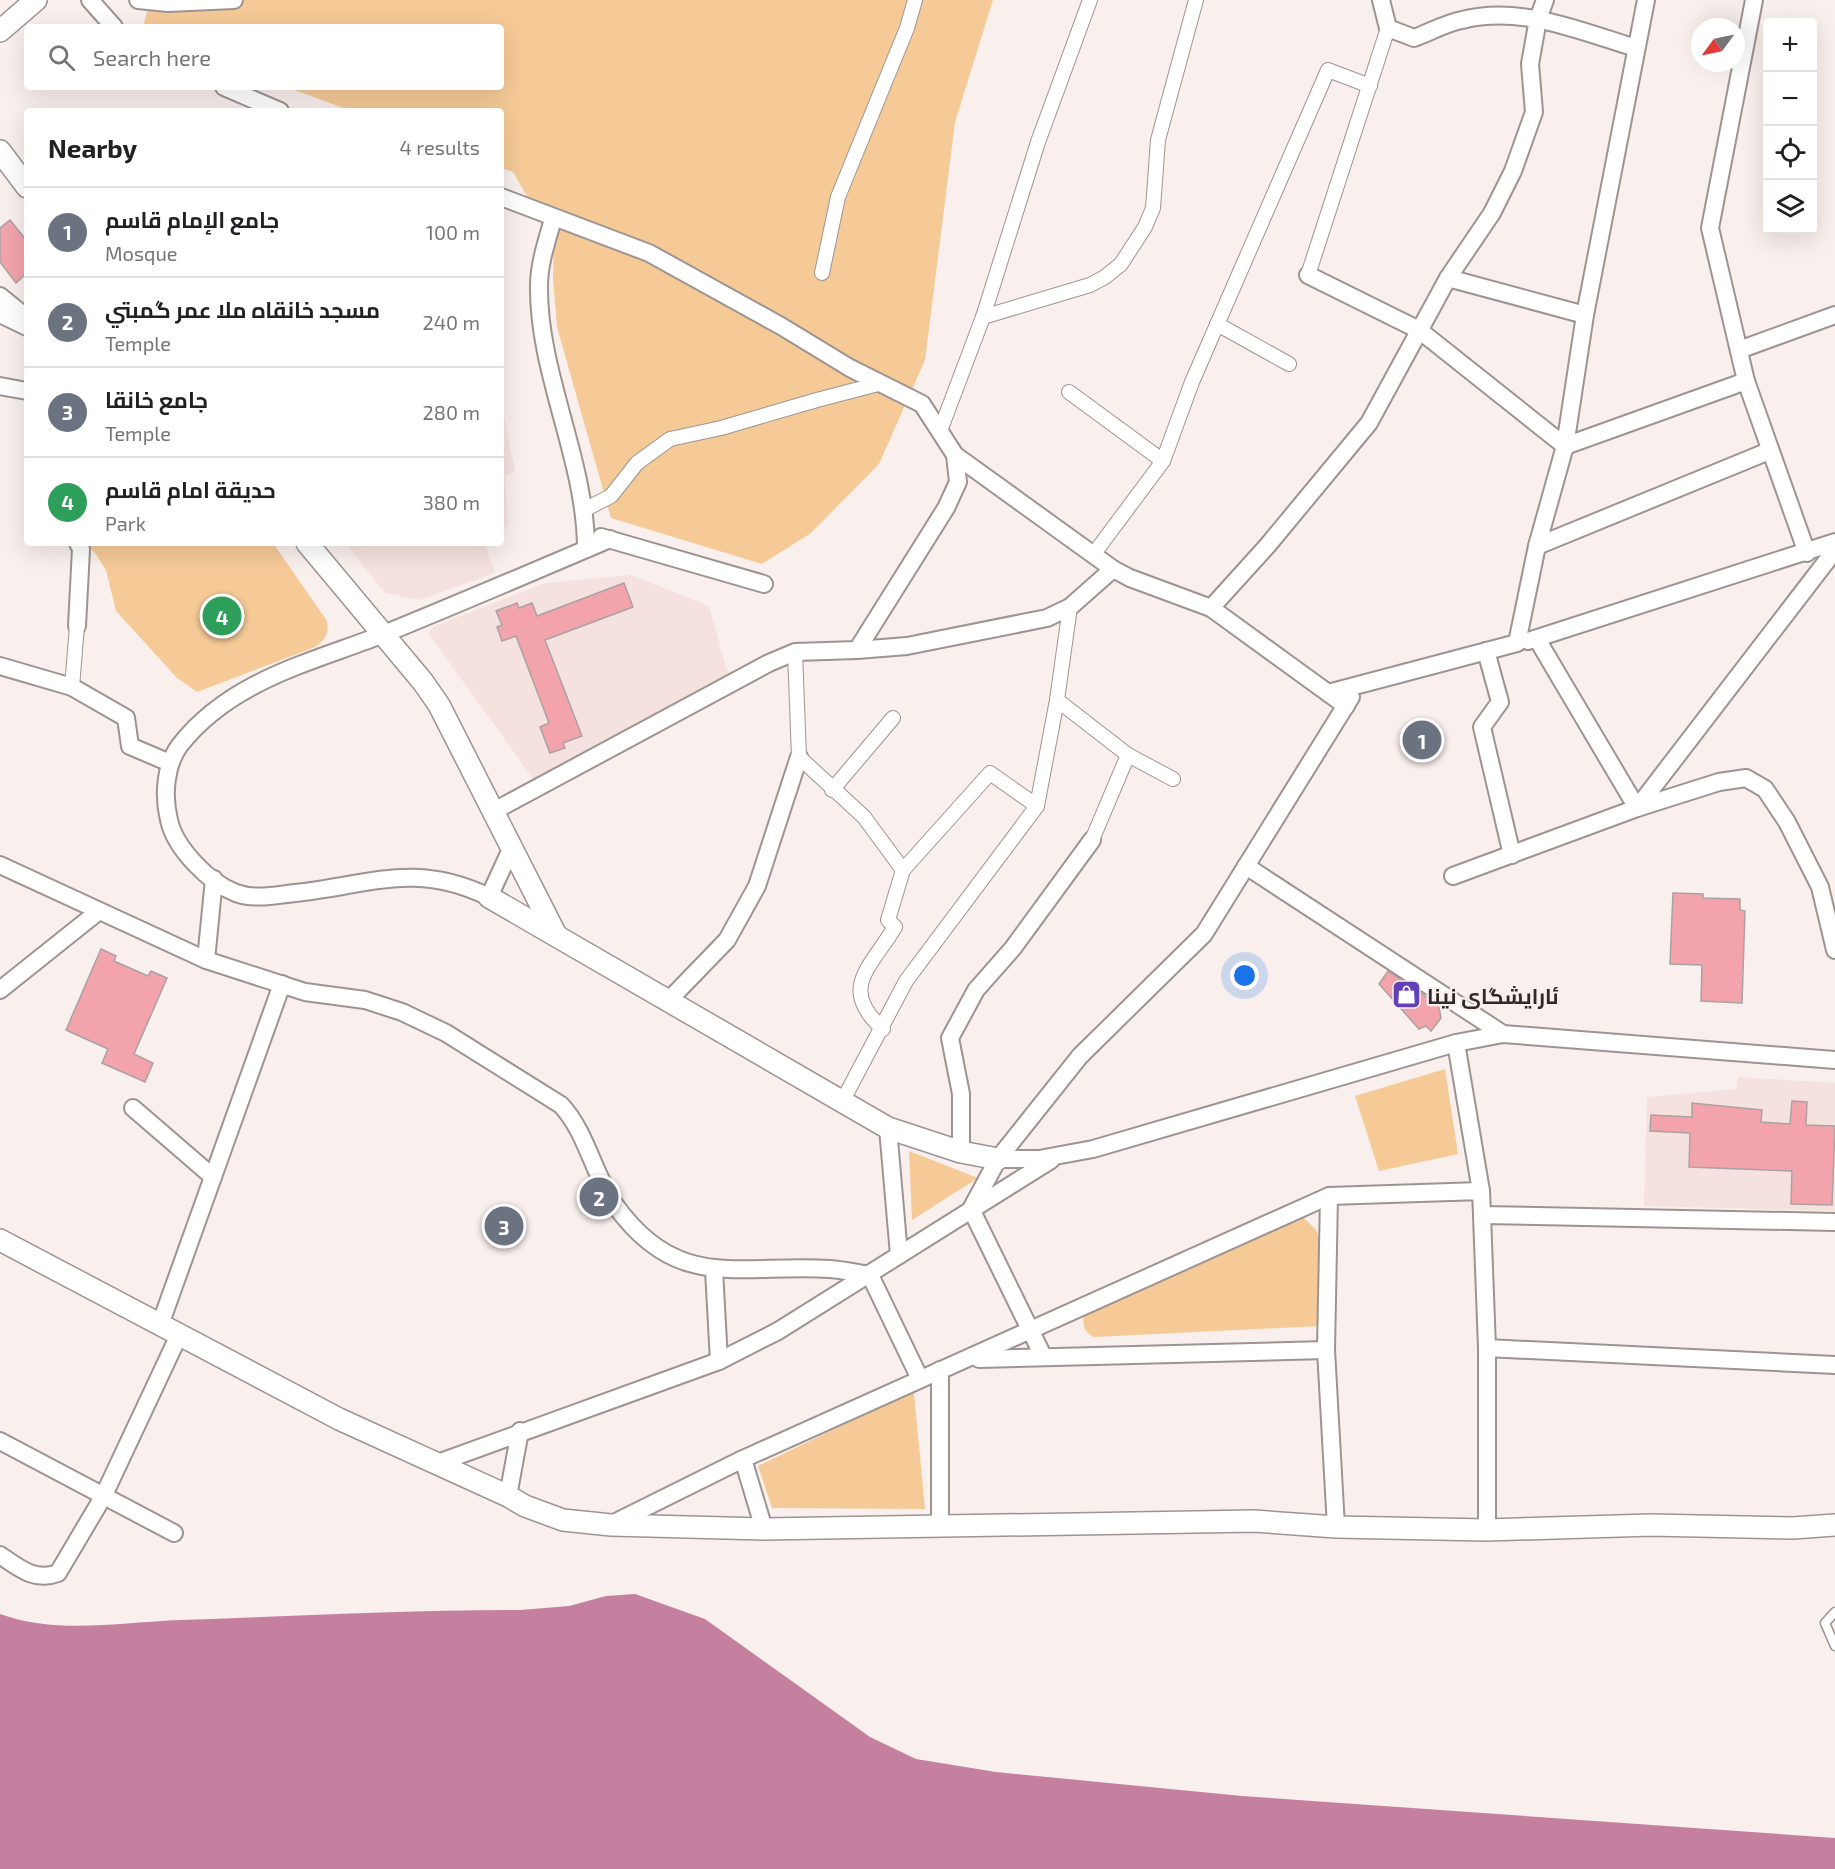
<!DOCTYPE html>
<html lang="en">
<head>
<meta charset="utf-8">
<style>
  body { margin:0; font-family:"Exo 2",Cairo,sans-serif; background:#f2f2f2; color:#202124 }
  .controls { position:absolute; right:18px; top:18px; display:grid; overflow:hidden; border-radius:6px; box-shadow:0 6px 24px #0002 }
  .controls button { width:54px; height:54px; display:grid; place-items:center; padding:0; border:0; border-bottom:2px solid #e0e0e0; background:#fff; color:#202124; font:30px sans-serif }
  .compass { position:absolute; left:1691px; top:18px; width:54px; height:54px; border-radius:50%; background:#fff; box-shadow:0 6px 24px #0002; rotate:237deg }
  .you { position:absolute; left:1245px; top:976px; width:21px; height:21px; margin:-15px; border:4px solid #fff; border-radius:50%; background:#1a73e8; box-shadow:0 0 0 9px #1a73e833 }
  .badge { display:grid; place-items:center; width:39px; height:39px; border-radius:50%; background:#111827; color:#fff; font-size:20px; font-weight:700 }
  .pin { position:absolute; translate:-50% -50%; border:3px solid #fff; box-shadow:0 2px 6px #0006 }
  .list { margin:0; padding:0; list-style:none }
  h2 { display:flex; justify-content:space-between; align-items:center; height:78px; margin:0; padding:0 24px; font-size:26px }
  h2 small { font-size:20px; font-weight:400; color:#757577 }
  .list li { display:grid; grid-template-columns:39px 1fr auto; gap:18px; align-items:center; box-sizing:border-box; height:90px; padding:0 24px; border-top:2px solid #e0e0e0 }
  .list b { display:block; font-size:22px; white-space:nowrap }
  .list p { margin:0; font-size:20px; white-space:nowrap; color:#757577 }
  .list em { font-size:20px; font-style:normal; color:#757577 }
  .icon { flex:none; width:33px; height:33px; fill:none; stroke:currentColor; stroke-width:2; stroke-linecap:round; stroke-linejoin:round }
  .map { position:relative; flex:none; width:1835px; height:1869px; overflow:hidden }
  .search { position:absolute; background:#fff; box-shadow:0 6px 24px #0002; left:24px; top:24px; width:480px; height:66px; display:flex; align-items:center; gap:15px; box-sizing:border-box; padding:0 21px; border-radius:6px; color:#757577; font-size:22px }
  .panel { position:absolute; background:#fff; box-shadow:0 6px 24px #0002; left:24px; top:108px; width:480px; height:438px; border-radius:6px }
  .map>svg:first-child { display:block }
  .built { fill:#f5e2de }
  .green { fill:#f5ca97 }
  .water { fill:#c6809f }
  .building { fill:#f2a3ac; stroke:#aba1a2; stroke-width:1.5 }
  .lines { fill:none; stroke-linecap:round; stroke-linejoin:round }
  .service-casing { stroke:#9d9492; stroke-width:11 }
  .pedestrian-casing { stroke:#9d9492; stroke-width:16 }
  .minor-casing { stroke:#9d9492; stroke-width:20 }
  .tertiary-casing { stroke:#9d9492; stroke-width:24 }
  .service { stroke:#fff; stroke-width:8 }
  .pedestrian { stroke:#fff; stroke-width:14 }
  .minor { stroke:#fff; stroke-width:16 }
  .tertiary { stroke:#fff; stroke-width:21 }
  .labels { text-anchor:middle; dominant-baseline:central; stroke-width:4.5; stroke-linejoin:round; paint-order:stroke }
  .poi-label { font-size:21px; font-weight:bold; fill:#2e2a29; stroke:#f9efed; text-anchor:start }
</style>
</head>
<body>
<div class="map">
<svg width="1835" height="1869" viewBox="0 0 1835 1869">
  <rect width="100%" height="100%" fill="#f9efed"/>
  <g class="built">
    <polygon points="501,401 515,472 505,476 508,527 501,527"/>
    <polygon points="345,543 484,543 495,573 420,600 385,593"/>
    <polygon points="631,575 709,606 728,674 534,780 428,633 434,626 545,583"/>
    <polygon points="1738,1077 1835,1083 1835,1211 1644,1206 1647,1097 1736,1089"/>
  </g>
  <g class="green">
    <polygon points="150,0 993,0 955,122 925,360 879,464 811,533 762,564 611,518 557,327 553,278 554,242 513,172 501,168 501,111 351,111 287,87 501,87 501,27 151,27 144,23"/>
    <path d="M66 543H273L327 621C329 634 325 640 315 647L197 692 177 678 116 611 106 570 95 553 91 549Z"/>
    <polygon points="1445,1069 1458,1154 1379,1171 1355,1096"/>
    <polygon points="909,1151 978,1178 912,1220"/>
    <path d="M1296 1218H1304L1316 1230 1319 1237 1321 1326 1094 1337C1084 1332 1081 1324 1085 1313Z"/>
    <polygon points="912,1392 914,1393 925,1509 772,1508 758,1466"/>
  </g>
  <path class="water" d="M635 1594 705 1619 870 1737 916 1759 996 1772 1242 1796 1835 1838V1869H0V1614C58 1635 122 1622 181 1620 294 1616 407 1610 520 1610L569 1606 606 1596Z"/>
  <g class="building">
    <polygon points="10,220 27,241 27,273 16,283 0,262 0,228"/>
    <polygon points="624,583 633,607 545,640 582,736 563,743 565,748 550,753 540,727 549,723 516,636 502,641 497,627 502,625 496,611 517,603 519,608 532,603 537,616"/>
    <polygon points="1673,893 1703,894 1703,898 1740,899 1740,910 1745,911 1742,1003 1701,1001 1702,965 1670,964"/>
    <polygon points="101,949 116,956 114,961 148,976 151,971 167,978 134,1054 153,1063 145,1082 102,1063 108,1049 66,1030"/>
    <polygon points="1388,971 1439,1006 1441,1018 1431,1031 1426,1026 1419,1029 1379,984"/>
    <polygon points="1792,1101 1807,1102 1806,1125 1835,1126 1832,1205 1791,1204 1792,1171 1689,1167 1690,1133 1650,1131 1651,1115 1692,1117 1692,1103 1762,1110 1761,1122 1790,1124"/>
  </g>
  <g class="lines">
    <defs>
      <polyline id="service" points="1835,1612 1825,1623 1835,1646"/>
      <g id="pedestrian">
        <polyline points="822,273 838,197 907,28 915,0"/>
        <polyline points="1308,275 1388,28"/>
        <polyline points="983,317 1038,142 1090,0"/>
        <polyline points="1217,324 1289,364"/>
        <polyline points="1069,392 1163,461"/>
        <polyline points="940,431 983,317 1090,285 1105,277 1121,264 1145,227 1153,208 1158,140 1196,0"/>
        <polyline points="584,510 611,496 637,463 670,439 721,428 817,400 882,383"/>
        <polyline points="1093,555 1163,461 1192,382 1328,70 1370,86"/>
        <polyline points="795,652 799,757 864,817 903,870"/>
        <polyline points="72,687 77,626"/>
        <polyline points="1057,700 1128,755 1092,840"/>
        <polyline points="1128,755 1173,779"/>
        <polyline points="832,790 893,718"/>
        <polyline points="1037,806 1057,700 1070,607"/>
        <path d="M842 1102 906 981 1037 806 990 773 903 870 888 920 895 927C870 968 838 989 883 1029"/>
      </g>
      <g id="minor">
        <polyline points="90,0 114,27"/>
        <polyline points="138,0 168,3 234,0"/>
        <path d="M1381 0 1388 28 1414 38C1430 32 1446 23 1462 20 1521 5 1580 31 1636 48"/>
        <polyline points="1754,0 1710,228 1746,381 1807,553"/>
        <polyline points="224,87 280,111"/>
        <polyline points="501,197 649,253 781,326 850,368 922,404 955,455"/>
        <path d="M553 219C547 241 539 263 539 286 538 374 586 460 586 549"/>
        <polyline points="1308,275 1419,330 1565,446 1746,381"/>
        <polyline points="1448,278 1585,315"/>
        <polyline points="0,296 27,318"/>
        <polyline points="0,314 27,327"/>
        <polyline points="1739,350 1835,315"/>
        <polyline points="0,386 27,391"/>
        <polyline points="601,537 764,584"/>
        <polyline points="1537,546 1769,451"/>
        <polyline points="1211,608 1268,545 1369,423 1448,278 1492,213 1513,171 1534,112 1530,64 1538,19 1545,0"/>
        <polyline points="77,626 81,549 78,543"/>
        <polyline points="1537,639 1637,808 1835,550"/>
        <polyline points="1528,641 1835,542"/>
        <polyline points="857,650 907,646 1047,618 1070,607 1113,569"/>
        <polyline points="1486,651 1500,702 1482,727 1512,855"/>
        <polyline points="0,666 72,687 126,718 130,746 170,763"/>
        <polyline points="1328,693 1517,643 1537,546 1565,446 1585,315 1646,0"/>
        <polyline points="494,811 769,663 795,652 857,650 946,508 958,482 955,455 1113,569 1130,578 1211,608 1346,706"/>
        <path d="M512 847 489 897C415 861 370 885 295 893 276 895 255 900 236 893 209 883 175 848 169 820 163 796 165 765 180 745 231 680 312 662 384 634 460 603 535 571 610 539"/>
        <path d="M0 865 206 960 305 992 365 1000 402 1012 446 1033 561 1105C587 1133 593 1174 615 1205 678 1293 740 1263 830 1269 843 1270 857 1273 870 1275L920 1379"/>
        <polyline points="1246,866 1503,1034"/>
        <polyline points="1453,876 1637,808 1719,782 1746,778 1765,789 1787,822 1820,887 1835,950"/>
        <polyline points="206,960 214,879"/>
        <polyline points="0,990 99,911"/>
        <polyline points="669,1000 727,940 757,886 799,757"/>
        <polyline points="1456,1043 1481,1191"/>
        <polyline points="133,1108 213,1177"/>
        <polyline points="888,1128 899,1255"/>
        <polyline points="961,1152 961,1094 950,1038 976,990 1013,948 1092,840"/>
        <polyline points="998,1159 1080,1056 1204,934 1351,697"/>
        <polyline points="1329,1196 1326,1350 1336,1527"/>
        <polyline points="1482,1215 1487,1348"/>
        <polyline points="714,1270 719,1361"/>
        <polyline points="160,1325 282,984"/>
        <polyline points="1043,1356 971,1209 998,1159 1039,1159 1093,1149 1456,1043 1503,1034 1835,1060"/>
        <polyline points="979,1359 1326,1350"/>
        <polyline points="0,1441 174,1533"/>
        <polyline points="743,1459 764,1529"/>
        <polyline points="435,1464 719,1361 778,1331 1051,1160"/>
        <polyline points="508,1496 520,1431"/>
        <polyline points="612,1524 743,1459 1329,1196 1481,1191 1482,1215 1835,1222"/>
        <polyline points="940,1528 940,1370"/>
        <polyline points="1487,1530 1487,1348 1835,1365"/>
        <path d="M0 1555C19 1568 35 1582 58 1573L103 1497 179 1335"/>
      </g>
      <g id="tertiary">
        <polyline points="0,31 36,0"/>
        <polyline points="0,151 27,187"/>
        <polyline points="307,543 423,682 439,705 556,935"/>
        <polyline points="489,897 888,1128 961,1152 998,1159"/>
        <polyline points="0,1240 339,1419 508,1496 525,1506 563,1520 611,1525 764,1529 1254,1521 1336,1527 1487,1530 1651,1525 1793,1528 1835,1525"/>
      </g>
    </defs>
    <use href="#service" class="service-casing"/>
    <use href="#pedestrian" class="pedestrian-casing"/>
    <use href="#minor" class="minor-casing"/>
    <use href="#tertiary" class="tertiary-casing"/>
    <use href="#service" class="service"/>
    <use href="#pedestrian" class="pedestrian"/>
    <use href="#minor" class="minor"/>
    <use href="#tertiary" class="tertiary"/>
  </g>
  <defs>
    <symbol id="shop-square" viewBox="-11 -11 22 22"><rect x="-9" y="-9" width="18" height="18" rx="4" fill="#6240b8" stroke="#f9efed"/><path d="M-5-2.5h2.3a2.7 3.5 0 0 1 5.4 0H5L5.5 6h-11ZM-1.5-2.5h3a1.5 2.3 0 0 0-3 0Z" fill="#fff"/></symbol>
  </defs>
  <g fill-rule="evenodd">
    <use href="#shop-square" x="1390" y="978" width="33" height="33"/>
  </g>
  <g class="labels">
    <g class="poi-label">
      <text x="1427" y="995">ئارایشگای نینا</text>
    </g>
  </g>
</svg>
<div class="controls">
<button>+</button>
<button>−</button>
<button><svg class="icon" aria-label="locate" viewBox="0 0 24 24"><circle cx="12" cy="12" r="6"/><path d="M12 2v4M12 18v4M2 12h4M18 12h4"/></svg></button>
<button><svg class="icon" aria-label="layers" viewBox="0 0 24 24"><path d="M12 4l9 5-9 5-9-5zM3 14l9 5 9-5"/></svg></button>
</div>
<svg class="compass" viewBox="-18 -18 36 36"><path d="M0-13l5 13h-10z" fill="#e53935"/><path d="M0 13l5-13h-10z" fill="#757577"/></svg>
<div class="you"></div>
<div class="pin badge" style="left:1422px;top:740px;background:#6b7280">1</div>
<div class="pin badge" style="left:599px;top:1197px;background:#6b7280">2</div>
<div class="pin badge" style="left:504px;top:1226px;background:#6b7280">3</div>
<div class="pin badge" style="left:222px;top:616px;background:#2e9e5b">4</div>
<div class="search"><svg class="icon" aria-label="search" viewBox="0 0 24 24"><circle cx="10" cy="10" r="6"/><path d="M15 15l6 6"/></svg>Search here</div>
<section class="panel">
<h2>Nearby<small>4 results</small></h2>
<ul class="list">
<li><span class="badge" style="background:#6b7280">1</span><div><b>جامع الإمام قاسم</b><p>Mosque</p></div><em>100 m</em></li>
<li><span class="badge" style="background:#6b7280">2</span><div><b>مسجد خانقاه ملا عمر گمبتي</b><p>Temple</p></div><em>240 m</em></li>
<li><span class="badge" style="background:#6b7280">3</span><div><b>جامع خانقا</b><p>Temple</p></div><em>280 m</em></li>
<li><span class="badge" style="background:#2e9e5b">4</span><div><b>حديقة امام قاسم</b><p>Park</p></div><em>380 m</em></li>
</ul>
</section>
</div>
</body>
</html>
